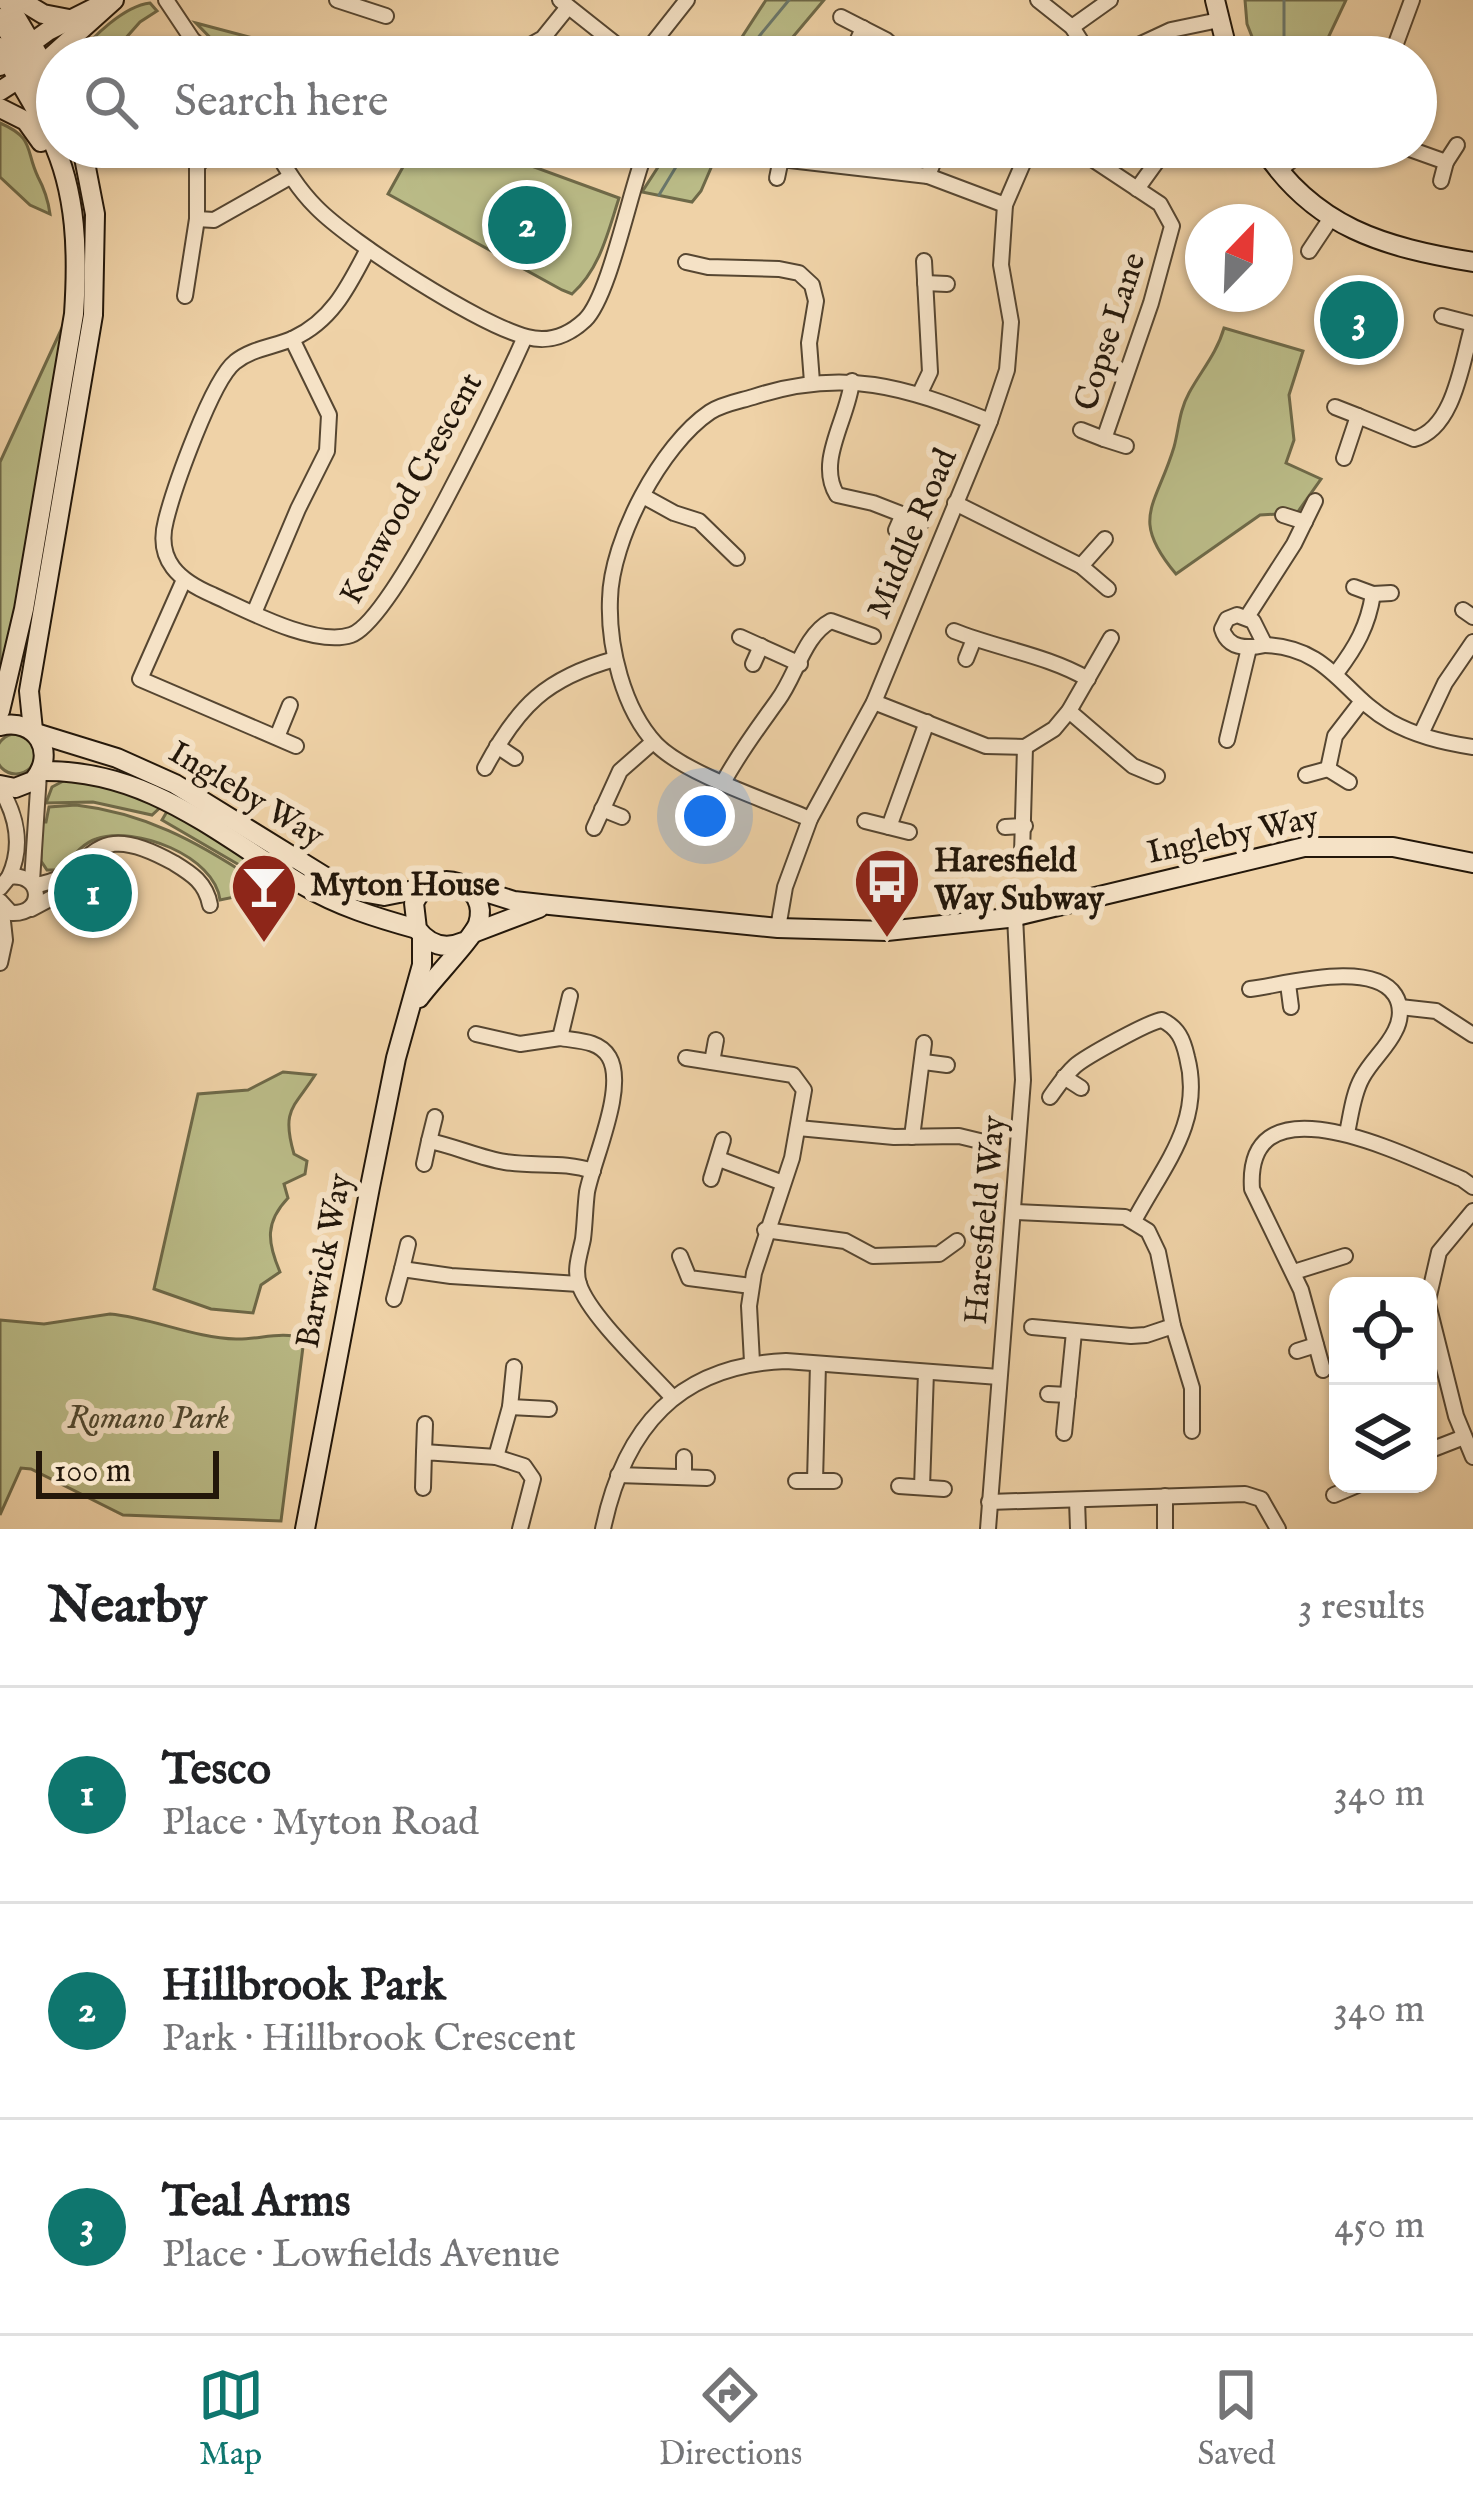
<!DOCTYPE html>
<html lang="en">
<head>
<meta charset="utf-8">
<style>
  body { margin:0; font-family:"IM FELL English",serif; background:#f2f2f2; color:#202124 }
  .controls { position:absolute; right:36px; bottom:36px; display:grid; overflow:hidden; border-radius:24px; box-shadow:0 3px 9px #0004 }
  .controls button { width:108px; height:108px; display:grid; place-items:center; padding:0; border:0; border-bottom:3px solid #e0e0e0; background:#fff; color:#202124; font:60px sans-serif }
  .compass { position:absolute; left:1185px; top:204px; width:108px; height:108px; border-radius:50%; background:#fff; box-shadow:0 3px 9px #0004; rotate:23deg }
  .scale { position:absolute; left:36px; bottom:30px; width:183px; box-sizing:border-box; padding-left:12px; border:6px solid #23170a; border-top:0; font-size:33px; line-height:42px; white-space:nowrap; color:#23170a; -webkit-text-stroke:9px #f5e2c6; paint-order:stroke }
  .you { position:absolute; left:705px; top:816px; width:42px; height:42px; margin:-30px; border:9px solid #fff; border-radius:50%; background:#1a73e8; box-shadow:0 0 0 18px #1a73e833 }
  .badge { display:grid; place-items:center; width:78px; height:78px; border-radius:50%; background:#0f766e; color:#fff; font-size:39px; font-weight:700 }
  .pin { position:absolute; translate:-50% -50%; border:6px solid #fff; box-shadow:0 3px 12px #0006 }
  .list { margin:0; padding:0; list-style:none }
  h2 { display:flex; justify-content:space-between; align-items:center; height:156px; margin:0; padding:0 48px; font-size:51px }
  h2 small { font-size:39px; font-weight:400; color:#757577 }
  .list li { display:grid; grid-template-columns:78px 1fr auto; gap:36px; align-items:center; box-sizing:border-box; height:216px; padding:0 48px; border-top:3px solid #e0e0e0 }
  .list b { display:block; font-size:45px; white-space:nowrap }
  .list p { margin:0; font-size:39px; white-space:nowrap; color:#757577 }
  .list em { font-size:39px; font-style:normal; color:#757577 }
  .icon { flex:none; width:66px; height:66px; fill:none; stroke:currentColor; stroke-width:2; stroke-linecap:round; stroke-linejoin:round }
  .map { position:relative; flex:none; width:1473px; height:1529px; overflow:hidden }
  .search { position:absolute; background:#fff; box-shadow:0 3px 9px #0004; left:36px; right:36px; top:36px; height:132px; display:flex; align-items:center; gap:30px; box-sizing:border-box; padding:0 42px; border-radius:66px; color:#757577; font-size:45px }
  .sheet { height:804px; background:#fff }
  nav { display:flex; justify-content:space-around; align-items:center; box-sizing:border-box; height:168px; border-top:3px solid #e0e0e0; background:#fff; font-size:33px; color:#757577 }
  nav a { display:grid; justify-items:center; gap:6px }
  nav .on { color:#0f766e }
  .map>svg:first-child { display:block }
  .green { fill:#babb87; stroke:#6e6948; stroke-width:3 }
  .lines { fill:none; stroke-linecap:round; stroke-linejoin:round }
  .stream { stroke:#6a776b; stroke-width:3 }
  .street-casing { stroke:#564631; stroke-width:18 }
  .secondary-casing { stroke:#23170a; stroke-width:22 }
  .street { stroke:#f5e2c6; stroke-width:14 }
  .secondary { stroke:#f5e2c6; stroke-width:18 }
  .labels { text-anchor:middle; dominant-baseline:central; stroke-width:12; stroke-linejoin:round; paint-order:stroke }
  .street-label { font-size:33px; fill:#23170a; stroke:#f5e2c6 }
  .poi-label { font-size:33px; font-weight:bold; fill:#23170a; stroke:#f5e2c6; text-anchor:start }
  .park-label { font-size:33px; font-style:italic; fill:#504830; stroke:#f5e2c6 }
</style>
</head>
<body>
<div class="map">
<svg width="1473" height="1529" viewBox="0 0 1473 1529">
  <rect width="100%" height="100%" fill="#efd2a7"/>
  <filter id="stains"><feTurbulence type="fractalNoise" baseFrequency=".00167" numOctaves="4"/><feColorMatrix values="0 0 0 0 .2 0 0 0 0 .09 0 0 0 0 .02 0 0 0 .5 -.17"/></filter>
  <radialGradient id="worn" r=".72"><stop offset=".6" stop-color="#630" stop-opacity="0"/><stop offset="1" stop-color="#630" stop-opacity=".3"/></radialGradient>
  <g class="green">
    <polygon points="766,0 824,0 776,57 729,57"/>
    <polygon points="1245,0 1346,0 1319,57 1260,57 1247,24"/>
    <path d="M150 3 157 11 140 22 109 57H77C92 37 124 6 150 3Z"/>
    <polygon points="196,23 249,37 239,57 229,57"/>
    <path d="M0 123C35 138 25 150 38 177 45 190 48 199 50 214L30 205 0 177Z"/>
    <path d="M414 147H502L523 163 619 198C608 232 600 269 572 294L562 290 388 194Z"/>
    <polygon points="671,147 720,147 701,191 692,202 642,192"/>
    <polygon points="67,317 4,673 0,671 0,462"/>
    <path d="M1224 328 1303 351 1289 395 1294 440 1286 463 1321 479 1297 513 1260 515 1176 574C1129 518 1156 507 1174 447 1179 429 1179 411 1189 393 1201 371 1217 353 1224 328Z"/>
    <circle cx="16" cy="754" r="20"/>
    <polygon points="69,778 86,779 164,804 152,815 93,802 46,803 52,787"/>
    <path d="M76 805C144 813 196 841 252 878L244 903 234 897 220 900C215 856 135 825 96 839 81 844 71 859 60 870H47L41 861 42 822H46L49 807Z"/>
    <polygon points="169,808 248,858 253,873 162,820"/>
    <path d="M283 1072 315 1075C294 1108 281 1109 294 1154L307 1161 305 1174 284 1184 288 1198C265 1222 267 1242 280 1272L261 1285 253 1313 211 1309 154 1289 198 1094 248 1090Z"/>
    <path d="M110 1314C153 1318 194 1338 236 1339 258 1340 283 1330 304 1339L281 1521 123 1515 31 1469 21 1468 0 1515V1320L44 1324Z"/>
  </g>
  <g class="lines">
    <g class="stream">
      <polyline points="742,57 789,0"/>
      <polyline points="1284,57 1284,0"/>
      <polyline points="659,195 688,147"/>
    </g>
    <defs>
      <g id="street">
        <polyline points="166,0 192,39 211,57"/>
        <polyline points="337,0 386,16"/>
        <polyline points="560,0 632,57"/>
        <polyline points="1038,0 1072,27 1091,57"/>
        <polyline points="841,17 886,40 905,57"/>
        <polyline points="1072,27 1110,0"/>
        <polyline points="852,53 863,28"/>
        <polyline points="518,57 525,48 543,38 568,7"/>
        <polyline points="642,57 687,0"/>
        <polyline points="1113,57 1171,30 1219,20"/>
        <polyline points="1391,57 1412,0"/>
        <path d="M274 147C286 169 298 189 316 207 351 243 480 325 527 337 549 343 569 335 585 320 610 296 631 185 647 147"/>
        <polyline points="783,147 781,159 928,176 1005,205"/>
        <polyline points="1074,147 1160,204 1172,226 1151,303 1104,439 1081,430"/>
        <polyline points="1404,147 1446,162 1441,181"/>
        <polyline points="359,148 360,147"/>
        <polyline points="1446,162 1457,145"/>
        <polyline points="1279,171 1307,147"/>
        <polyline points="928,176 939,147"/>
        <polyline points="777,178 781,159"/>
        <polyline points="1137,189 1163,153 1176,147"/>
        <polyline points="197,219 214,220 290,177"/>
        <path d="M368 249C349 285 333 320 294 338 275 347 252 348 235 362 212 380 174 488 166 520 155 561 180 581 213 595 248 611 315 647 351 635 394 621 502 388 525 337"/>
        <polyline points="1309,251 1331,218"/>
        <polyline points="686,262 708,267 779,269 799,273 812,285 816,301 809,343 812,382"/>
        <polyline points="925,283 947,284"/>
        <polyline points="185,296 197,219 197,166 203,159"/>
        <path d="M852 381C848 419 816 461 837 495L873 503 922 522"/>
        <polyline points="920,393 930,372 924,261"/>
        <polyline points="1335,407 1358,416"/>
        <polyline points="1104,439 1126,446"/>
        <path d="M1344 458 1358 416 1414 439C1455 428 1462 360 1473 324L1442 316"/>
        <polyline points="643,496 674,513 699,521 737,558"/>
        <polyline points="955,503 1081,566 1108,589"/>
        <polyline points="1283,515 1305,522"/>
        <polyline points="896,530 903,514"/>
        <polyline points="1081,566 1105,539"/>
        <polyline points="183,582 140,679 296,746"/>
        <polyline points="1373,594 1391,593"/>
        <polyline points="1463,610 1473,617"/>
        <polyline points="254,613 298,509 327,451 329,415 292,339"/>
        <path d="M1237 615 1253 621 1265 645C1247 649 1228 649 1222 629L1227 619Z"/>
        <polyline points="1247,617 1294,544 1315,501"/>
        <path d="M954 631C999 649 1046 655 1088 679"/>
        <polyline points="740,637 800,664"/>
        <path d="M1265 645C1331 648 1343 695 1391 722 1416 736 1445 743 1473 747"/>
        <polyline points="966,659 974,639"/>
        <polyline points="753,664 761,646"/>
        <path d="M1337 672C1356 647 1368 626 1373 594L1354 587"/>
        <polyline points="874,702 986,746 1025,747 1054,729 1069,711 1111,638"/>
        <polyline points="1069,711 1133,766 1157,776"/>
        <polyline points="1421,734 1445,683 1473,642"/>
        <polyline points="277,737 290,705"/>
        <polyline points="1227,740 1249,648"/>
        <polyline points="497,746 515,758"/>
        <path d="M485 768C518 706 546 678 615 659"/>
        <polyline points="1328,769 1349,782"/>
        <polyline points="1306,775 1328,769 1335,736 1362,701"/>
        <path d="M724 781C741 750 758 728 778 700 796 676 804 635 831 621L873 636"/>
        <path d="M0 788C17 816 23 847 9 877"/>
        <polyline points="602,809 622,817"/>
        <path d="M810 819C769 801 685 774 656 744 623 709 608 646 610 599 611 540 661 445 710 412 722 404 740 401 753 397 844 367 905 387 990 421"/>
        <polyline points="865,821 889,827"/>
        <polyline points="1005,827 1025,826"/>
        <polyline points="594,828 620,771 653,742"/>
        <polyline points="909,832 889,827 927,722"/>
        <polyline points="1022,854 1025,747"/>
        <polyline points="32,881 39,774"/>
        <path d="M35 885C98 877 83 812 174 863 192 874 206 883 210 905"/>
        <path d="M0 888 9 877C43 872 46 915 11 913L0 901"/>
        <polyline points="31,909 61,893 79,866"/>
        <polyline points="778,928 785,887 810,819 874,702 990,421 1007,370 1011,322 1001,265 1005,205 1030,147"/>
        <polyline points="0,963 5,940 1,903"/>
        <polyline points="1288,984 1291,1007"/>
        <path d="M1250 989C1287 984 1372 960 1395 995 1402 1006 1401 1020 1395 1031 1387 1048 1371 1061 1362 1078 1353 1094 1351 1115 1347 1133"/>
        <path d="M570 996 560 1038C577 1041 599 1040 609 1057 627 1087 593 1160 587 1192 585 1208 585 1223 583 1239 580 1254 574 1269 579 1284 589 1316 649 1371 673 1398"/>
        <polyline points="1400,1007 1436,1011 1473,1035"/>
        <polyline points="476,1034 520,1044 560,1038"/>
        <polyline points="686,1058 793,1075 804,1090 792,1158 754,1273 749,1306 752,1362"/>
        <polyline points="712,1062 716,1040"/>
        <polyline points="924,1062 947,1065"/>
        <polyline points="1064,1077 1081,1088"/>
        <path d="M1050 1097C1058 1086 1065 1075 1075 1066 1085 1057 1150 1021 1162 1020 1178 1028 1183 1039 1187 1057 1204 1122 1163 1166 1134 1221"/>
        <polyline points="798,1128 894,1137 959,1136 988,1143"/>
        <polyline points="912,1137 924,1043"/>
        <polyline points="429,1141 435,1117"/>
        <polyline points="719,1159 783,1183"/>
        <path d="M424 1164 429 1141C455 1146 480 1158 505 1162 536 1167 563 1161 593 1171"/>
        <polyline points="711,1179 723,1140"/>
        <polyline points="1014,1212 1125,1217 1148,1231 1158,1252 1173,1326 1192,1388 1192,1431"/>
        <polyline points="765,1230 845,1241 873,1256 939,1254 957,1241"/>
        <polyline points="680,1256 689,1278 751,1286"/>
        <polyline points="402,1269 408,1244"/>
        <polyline points="1294,1272 1345,1256"/>
        <polyline points="394,1299 402,1269 451,1276 579,1284"/>
        <polyline points="1428,1300 1439,1252 1473,1211"/>
        <polyline points="1428,1304 1456,1416 1473,1457"/>
        <polyline points="1032,1327 1131,1336 1146,1335 1173,1326"/>
        <polyline points="1297,1351 1316,1345"/>
        <polyline points="514,1367 510,1407 496,1457 524,1466 533,1479 520,1529"/>
        <path d="M1323 1370 1301 1290 1252 1189C1244 1071 1412 1159 1462 1179L1473 1187"/>
        <polyline points="1048,1394 1068,1395"/>
        <polyline points="510,1407 549,1409"/>
        <polyline points="1064,1433 1074,1332"/>
        <polyline points="1428,1451 1464,1437"/>
        <polyline points="424,1452 425,1424"/>
        <polyline points="618,1475 707,1478"/>
        <polyline points="684,1477 684,1457"/>
        <polyline points="796,1481 834,1481"/>
        <polyline points="815,1481 818,1364"/>
        <polyline points="899,1486 944,1489"/>
        <polyline points="922,1487 926,1372"/>
        <polyline points="423,1488 424,1452 496,1457"/>
        <polyline points="1334,1495 1360,1484"/>
        <polyline points="1165,1496 1165,1529"/>
        <polyline points="1077,1500 1078,1529"/>
        <polyline points="989,1502 1245,1494 1261,1499 1278,1529"/>
        <path d="M603 1529C624 1428 678 1365 786 1361L999 1377"/>
        <polyline points="988,1529 1023,1080 1015,916"/>
      </g>
      <g id="secondary">
        <polyline points="6,0 57,87"/>
        <polyline points="20,0 43,14 69,19"/>
        <polyline points="1215,0 1229,57"/>
        <polyline points="0,18 19,51 20,63"/>
        <path d="M0 47C16 77 36 107 51 138 77 193 78 254 74 314L24 609 0 711"/>
        <polyline points="31,59 35,81 57,122"/>
        <polyline points="0,66 48,31 98,6"/>
        <polyline points="0,91 45,62 114,0"/>
        <polyline points="0,108 26,121 41,142"/>
        <path d="M1262 147C1314 228 1384 247 1473 262"/>
        <path d="M0 726C36 717 58 753 33 781L15 788 0 785"/>
        <polyline points="33,730 29,691 93,315 95,214 82,147"/>
        <polyline points="36,733 117,758 175,784 345,889 384,896 424,888"/>
        <path d="M41 771C148 769 216 833 303 885 338 906 377 918 417 929"/>
        <polyline points="466,886 514,901 550,905 778,928 887,931 1008,918 1304,847 1393,847 1473,863"/>
        <polyline points="473,933 539,908"/>
        <path d="M419 998C432 980 472 939 478 924 491 884 434 862 414 903L417 929C429 945 445 950 463 942"/>
        <polyline points="305,1529 370,1187 396,1058 422,965 422,937"/>
      </g>
    </defs>
    <use href="#street" class="street-casing"/>
    <use href="#secondary" class="secondary-casing"/>
    <use href="#street" class="street"/>
    <use href="#secondary" class="secondary"/>
  </g>
  <defs>
    <symbol id="bus-pin" viewBox="-11 -11 22 30"><path d="M0 17L-7.5 6A9.5 9.5 0 1 1 7.5 6Z" fill="#8f2418" stroke="#f5e2c6"/><path d="M-5-6H5V4H4V6H2V4H-2V6H-4V4H-5ZM-3.5-4V0h7V-4ZM-3.5 1.2v1.5H-2V1.2ZM2 1.2v1.5H3.5V1.2Z" fill="#fff"/></symbol>
    <symbol id="bar-pin" viewBox="-11 -11 22 30"><path d="M0 17L-7.5 6A9.5 9.5 0 1 1 7.5 6Z" fill="#8f2418" stroke="#f5e2c6"/><path d="M-6-5H6L.8 .8V4.5H3.5V6h-7V4.5H-.8V.8Z" fill="#fff"/></symbol>
  </defs>
  <g fill-rule="evenodd">
    <use href="#bus-pin" x="849" y="843" width="76" height="104"/>
    <use href="#bar-pin" x="226" y="848" width="76" height="104"/>
  </g>
  <g class="labels">
    <g class="street-label">
      <text transform="translate(1111 332) rotate(-72)">Copse Lane</text>
      <text transform="translate(412 489) rotate(-61)">Kenwood Crescent</text>
      <text transform="translate(913 534) rotate(-67)">Middle Road</text>
      <text transform="translate(246 795) rotate(31)">Ingleby Way</text>
      <text transform="translate(1233 836) rotate(-12)">Ingleby Way</text>
      <text transform="translate(986 1220) rotate(-85)">Haresfield Way</text>
      <text transform="translate(325 1261) rotate(-79)">Barwick Way</text>
    </g>
    <g class="poi-label">
      <text x="934" y="862">Haresfield<tspan x="934" dy="38">Way Subway</tspan></text>
      <text x="310" y="886">Myton House</text>
    </g>
    <g class="park-label">
      <text x="148" y="1419">Romano Park</text>
    </g>
  </g>
  <rect width="100%" height="100%" filter="url(#stains)"/>
  <rect width="100%" height="100%" fill="url(#worn)"/>
</svg>
<div class="controls">
<button><svg class="icon" aria-label="locate" viewBox="0 0 24 24"><circle cx="12" cy="12" r="6"/><path d="M12 2v4M12 18v4M2 12h4M18 12h4"/></svg></button>
<button><svg class="icon" aria-label="layers" viewBox="0 0 24 24"><path d="M12 4l9 5-9 5-9-5zM3 14l9 5 9-5"/></svg></button>
</div>
<svg class="compass" viewBox="-18 -18 36 36"><path d="M0-13l5 13h-10z" fill="#e53935"/><path d="M0 13l5-13h-10z" fill="#757577"/></svg>
<div class="scale">100 m</div>
<div class="you"></div>
<div class="pin badge" style="left:93px;top:893px">1</div>
<div class="pin badge" style="left:527px;top:225px">2</div>
<div class="pin badge" style="left:1359px;top:320px">3</div>
<div class="search"><svg class="icon" aria-label="search" viewBox="0 0 24 24"><circle cx="10" cy="10" r="6"/><path d="M15 15l6 6"/></svg>Search here</div>
</div>
<section class="sheet">
<h2>Nearby<small>3 results</small></h2>
<ul class="list">
<li><span class="badge">1</span><div><b>Tesco</b><p>Place · Myton Road</p></div><em>340 m</em></li>
<li><span class="badge">2</span><div><b>Hillbrook Park</b><p>Park · Hillbrook Crescent</p></div><em>340 m</em></li>
<li><span class="badge">3</span><div><b>Teal Arms</b><p>Place · Lowfields Avenue</p></div><em>450 m</em></li>
</ul>
</section>
<nav>
<a class="on"><svg class="icon" aria-label="map" viewBox="0 0 24 24"><path d="M3 6l6-2 6 2 6-2v14l-6 2-6-2-6 2zM9 4v14M15 6v14"/></svg>Map</a>
<a><svg class="icon" aria-label="directions" viewBox="0 0 24 24"><path d="M12 3l9 9-9 9-9-9zM9 14v-3h6M13 9l2 2-2 2"/></svg>Directions</a>
<a><svg class="icon" aria-label="saved" viewBox="0 0 24 24"><path d="M7 4h10v16l-5-4-5 4z"/></svg>Saved</a>
</nav>
</body>
</html>
